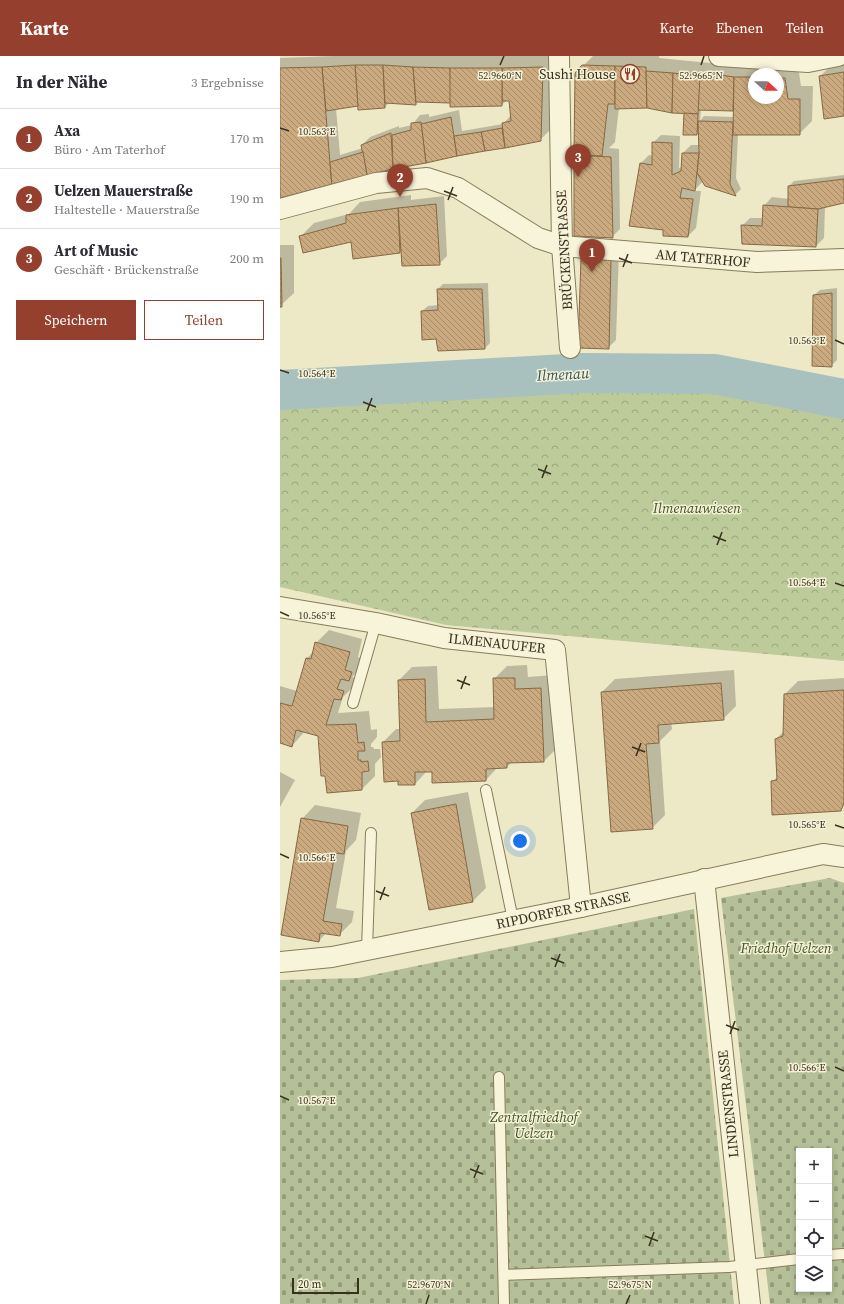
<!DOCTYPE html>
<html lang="de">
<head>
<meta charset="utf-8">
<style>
  body { margin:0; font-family:"Source Serif 4",serif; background:#f2f2f3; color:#2b2b33 }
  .controls { position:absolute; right:12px; bottom:12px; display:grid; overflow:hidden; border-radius:0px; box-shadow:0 2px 6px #0003 }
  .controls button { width:36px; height:36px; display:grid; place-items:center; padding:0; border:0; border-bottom:1px solid #e1e1e2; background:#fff; color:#2b2b33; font:20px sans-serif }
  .compass { position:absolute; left:468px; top:12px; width:36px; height:36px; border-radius:50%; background:#fff; box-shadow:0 2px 6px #0003; rotate:111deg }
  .scale { position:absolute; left:12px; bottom:10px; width:67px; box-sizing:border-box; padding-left:4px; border:2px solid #393020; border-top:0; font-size:11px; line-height:14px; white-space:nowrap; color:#393020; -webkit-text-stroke:3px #f5f1d6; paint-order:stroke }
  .you { position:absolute; left:240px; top:785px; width:14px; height:14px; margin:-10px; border:3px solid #fff; border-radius:50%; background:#1a73e8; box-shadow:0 0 0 6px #1a73e833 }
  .badge { display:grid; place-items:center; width:26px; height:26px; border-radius:50%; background:#953f2e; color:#fff; font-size:13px; font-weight:700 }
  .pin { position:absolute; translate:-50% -33px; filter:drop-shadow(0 1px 2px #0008) }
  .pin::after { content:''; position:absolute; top:21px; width:14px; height:12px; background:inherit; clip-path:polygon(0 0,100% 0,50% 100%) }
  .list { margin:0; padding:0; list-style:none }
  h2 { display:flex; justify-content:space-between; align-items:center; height:52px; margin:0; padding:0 16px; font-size:17px }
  h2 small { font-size:13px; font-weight:400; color:#7c7c81 }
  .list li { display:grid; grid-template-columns:26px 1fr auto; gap:12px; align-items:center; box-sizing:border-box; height:60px; padding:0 16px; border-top:1px solid #e1e1e2 }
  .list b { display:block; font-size:15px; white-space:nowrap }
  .list p { margin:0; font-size:13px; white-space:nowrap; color:#7c7c81 }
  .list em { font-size:13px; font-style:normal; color:#7c7c81 }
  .actions { display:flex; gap:8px; padding:12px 16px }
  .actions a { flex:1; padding:9px 0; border:1px solid #953f2e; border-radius:0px; text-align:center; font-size:14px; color:#953f2e }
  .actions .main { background:#953f2e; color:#fff }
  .icon { flex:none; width:22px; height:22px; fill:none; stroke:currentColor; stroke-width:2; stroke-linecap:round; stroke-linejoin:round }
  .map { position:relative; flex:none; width:564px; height:1248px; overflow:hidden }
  header { display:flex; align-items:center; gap:24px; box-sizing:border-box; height:56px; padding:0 20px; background:#953f2e; color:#fff }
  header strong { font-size:19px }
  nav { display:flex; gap:22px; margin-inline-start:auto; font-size:14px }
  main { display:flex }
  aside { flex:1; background:#fff }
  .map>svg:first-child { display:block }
  .cemetery { fill:url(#cemetery-stones); fill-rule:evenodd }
  .park { fill:url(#park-crowns) }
  .shadow { fill:#0003; fill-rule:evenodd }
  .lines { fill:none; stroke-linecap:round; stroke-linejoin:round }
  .river { stroke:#a8c1be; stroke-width:40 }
  .building { fill:url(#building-back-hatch); stroke:#866943 }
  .lane-casing { stroke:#887b5d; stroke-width:12 }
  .street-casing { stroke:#887b5d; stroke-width:22 }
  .lane { stroke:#f8f4da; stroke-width:10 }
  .street { stroke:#f8f4da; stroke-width:20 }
  .ticks { fill:none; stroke:#393020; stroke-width:1.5 }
  .labels { text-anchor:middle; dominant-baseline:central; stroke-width:3; stroke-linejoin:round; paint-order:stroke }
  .poi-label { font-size:14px; fill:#393020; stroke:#f5f1d6; text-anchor:end }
  .street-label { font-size:14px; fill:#393020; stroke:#f5f1d6 }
  .park-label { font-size:14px; font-style:italic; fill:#415427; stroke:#f5f1d6 }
  .water-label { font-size:15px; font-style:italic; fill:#305458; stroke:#f5f1d6 }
  .ticks-label { font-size:10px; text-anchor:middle; fill:#393020; stroke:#f5f1d6; stroke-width:3; stroke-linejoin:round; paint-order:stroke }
</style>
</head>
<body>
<header>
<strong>Karte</strong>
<nav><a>Karte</a><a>Ebenen</a><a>Teilen</a></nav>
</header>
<main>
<aside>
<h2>In der Nähe<small>3 Ergebnisse</small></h2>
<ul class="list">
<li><span class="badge">1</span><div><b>Axa</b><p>Büro · Am Taterhof</p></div><em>170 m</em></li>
<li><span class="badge">2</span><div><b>Uelzen Mauerstraße</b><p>Haltestelle · Mauerstraße</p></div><em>190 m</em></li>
<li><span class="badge">3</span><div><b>Art of Music</b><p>Geschäft · Brückenstraße</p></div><em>200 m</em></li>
</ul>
<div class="actions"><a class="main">Speichern</a><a>Teilen</a></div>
</aside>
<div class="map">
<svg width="564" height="1248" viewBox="0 0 564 1248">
  <defs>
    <pattern id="cemetery-stones" width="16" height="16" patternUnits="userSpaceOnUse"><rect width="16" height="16" fill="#b5c099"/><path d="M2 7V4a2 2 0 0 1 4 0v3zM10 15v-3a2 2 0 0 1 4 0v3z" fill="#949c7c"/></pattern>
    <pattern id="park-crowns" width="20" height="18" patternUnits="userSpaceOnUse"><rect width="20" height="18" fill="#bdcb9a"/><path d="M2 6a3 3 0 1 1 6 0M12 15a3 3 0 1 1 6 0" fill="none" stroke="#9ba57d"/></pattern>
    <pattern id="building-back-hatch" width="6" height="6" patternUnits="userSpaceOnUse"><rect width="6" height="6" fill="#caaa7e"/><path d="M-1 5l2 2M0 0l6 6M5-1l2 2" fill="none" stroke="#a58b67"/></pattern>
  </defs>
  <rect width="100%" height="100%" fill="#ede8c6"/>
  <g class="cemetery">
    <path d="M550 822 564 827V1248H490L441 842ZM519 1095H549V1233H519Z"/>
    <polygon points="414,853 454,1248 0,1248 0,924 78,922"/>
  </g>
  <polygon class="park" points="281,303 453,313 551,341 564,343 564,605 166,569 0,531 0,318"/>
  <g class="shadow">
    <path d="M54 0H276L273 71 260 84 87 118 51 130 0 141V2ZM227 44H229L231 59 223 68 182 75 179 54 149 61V58L140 59 132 69 119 72V70L90 81 82 89 83 92 60 99 56 52 78 49 105 51 109 47 136 48 139 45 222 49Z"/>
    <path d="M313 0H379V2L430 7 434 4 518 10 521 30H533L532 65 519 78H458L456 122 461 133 456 138 426 129 423 125 414 135H421L416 172 408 180 384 173 361 107 369 99 373 100V87L381 79 400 80 399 112 402 111 403 97 411 89H420L419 76 417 78 405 56 367 51 339 52 335 86 329 92 339 93 340 173 332 181 295 180V98L303 10ZM474 18H498V42H474ZM421 53 454 54V61L424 60 420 65Z"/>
    <polygon points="564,8 564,59 540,20 551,10"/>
    <polygon points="564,119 564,146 545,150 544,182 536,190 462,170 470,162 483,162 484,150 492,141 509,143 509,130 514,125"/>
    <polygon points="131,139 131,144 164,140 167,200 159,208 122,194 120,196 72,185 21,180 34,167 69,158 80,146"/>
    <polygon points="0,189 14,189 14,237 0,250"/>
    <polygon points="310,195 339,195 336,284 328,292 302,203"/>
    <polygon points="208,227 210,287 205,292 157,282 142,255 148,250 159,249 158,233 163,228"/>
    <polygon points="557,232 557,304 551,310 534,239 540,234"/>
    <polygon points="49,574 82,583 78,601 84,603 82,611 72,621 76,622 74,630 63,641 58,657 89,655 91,674 97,673 97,681 91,688 91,691 93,691 94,693 100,693 101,701 95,708 95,720 82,733 48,736 39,679 25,675 12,690 0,686 0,630 17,635 27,602 34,595 36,587"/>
    <polygon points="247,609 248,621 274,619 277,692 264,705 232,706 227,711 218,711 206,724 153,715 147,715 135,728 119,724 103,686 116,673 121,673 119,624 132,611 157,610 159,653 215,651 214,623 227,610"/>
    <polygon points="454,614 456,650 443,663 391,667 392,673 380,685 385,759 372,772 322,636 335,623"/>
    <polygon points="564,622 564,750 560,754 492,726 498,720 496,683 504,675 505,638 518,625"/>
    <polygon points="0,716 15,724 0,751"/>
    <polygon points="188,736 206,832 193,845 150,853 132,757 145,744"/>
    <polygon points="35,749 81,757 76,784 66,795 56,852 74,855 72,866 59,879 46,877 39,885 22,763"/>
  </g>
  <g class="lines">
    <polyline class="river" points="0,334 304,317 434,318 564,343"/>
  </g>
  <g class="building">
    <polygon points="75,9 103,9 105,52 78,54"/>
    <polygon points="75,9 78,50 46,55 42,11"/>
    <polygon points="103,9 133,11 136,49 105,47"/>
    <polygon points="302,9 335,10 335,48 328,48 322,100 294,99 295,17"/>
    <polygon points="335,10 366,11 367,52 335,53"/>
    <polygon points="42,11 52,131 0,142 0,12"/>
    <polygon points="133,11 170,12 171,47 136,46"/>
    <polygon points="263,11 261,85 225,92 222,67 231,65 229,45 222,45 222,12"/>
    <polygon points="170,12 222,12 222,50 170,51"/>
    <polygon points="366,15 393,17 392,57 367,52"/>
    <polygon points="420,16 454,21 453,55 417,54"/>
    <polygon points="564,16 564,60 544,63 539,20"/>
    <polygon points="393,17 420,20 418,58 392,57"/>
    <polygon points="454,21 474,21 474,42 498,42 498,22 505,22 508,43 520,43 520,79 453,79"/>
    <polygon points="404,57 418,58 417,79 403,79"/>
    <polygon points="171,61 177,100 146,107 141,68"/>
    <polygon points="418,65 453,66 450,128 456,140 425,130 417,117 419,97"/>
    <polygon points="141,66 146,107 113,113 112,79 131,74 131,67"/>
    <polygon points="222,72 225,92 205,95 201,76"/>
    <polygon points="201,76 205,95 177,100 174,80"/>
    <polygon points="111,77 113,113 87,119 81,89"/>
    <polygon points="372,86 392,87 392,119 401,115 402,97 419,97 415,135 402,132 400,142 413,143 408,181 383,180 383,174 349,170 360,107 372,109"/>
    <polygon points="83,96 87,119 52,131 50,106"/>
    <polygon points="294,99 331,101 333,182 294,180"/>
    <polygon points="564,123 564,147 538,153 508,151 508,130"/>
    <polygon points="156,148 160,209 122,210 118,152"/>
    <polygon points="483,149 538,153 536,191 462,188 461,169 482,170"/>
    <polygon points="118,152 120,197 73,203 71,186 23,197 19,180 66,167 66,159"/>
    <polygon points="0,202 1,202 2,251 0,251"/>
    <polygon points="301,202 331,203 329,293 298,292"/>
    <polygon points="157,233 202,233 205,293 158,295 156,283 142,284 141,255 158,254"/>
    <polygon points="552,237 552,311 532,310 533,239"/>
    <polygon points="35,586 70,596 65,614 72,616 69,625 61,623 57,633 64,635 61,644 54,643 46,669 76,668 78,687 84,686 85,695 78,695 78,704 81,704 81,706 88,705 89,715 82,716 82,734 47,737 45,720 41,720 38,680 16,674 12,691 0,687 0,647 12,650 26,602 31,603"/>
    <polygon points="213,622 235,622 235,633 261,632 264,706 227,707 227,712 206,713 206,725 152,727 152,716 135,716 135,729 118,729 118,725 104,726 102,686 120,685 118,624 145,623 146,666 214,663"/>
    <polygon points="441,627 444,664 378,669 379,687 366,688 373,773 331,776 321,636"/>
    <polygon points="564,634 564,746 561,755 492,759 491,725 497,724 495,683 503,680 504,638"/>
    <polygon points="176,748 193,846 149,854 131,757"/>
    <polygon points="21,762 68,770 64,798 55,797 43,865 62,868 60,880 40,877 39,886 1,879"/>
  </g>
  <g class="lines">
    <defs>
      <g id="lane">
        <polyline points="73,647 96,567"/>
        <polyline points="206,734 233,864"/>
        <polyline points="87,893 91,777"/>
        <polyline points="219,1021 224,1248"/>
        <polyline points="549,1199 564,1198"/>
        <polyline points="224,1219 449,1211 519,1203"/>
      </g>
      <g id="street">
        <polyline points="279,0 282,190 290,292"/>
        <polyline points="439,0 528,6 558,0"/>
        <polyline points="0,153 96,127 147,122 178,132 258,182 282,190 477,206 564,203"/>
        <polyline points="0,551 96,567 164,582 275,594 301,851"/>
        <polyline points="424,823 470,1248"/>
        <polyline points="0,906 52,901 301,851 543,798 564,801"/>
      </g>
    </defs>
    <use href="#lane" class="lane-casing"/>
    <use href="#street" class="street-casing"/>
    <use href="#lane" class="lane"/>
    <use href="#street" class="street"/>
  </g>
  <path class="ticks" d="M220 9 224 0M421 9 424 0M0 72 9 75M164 135 177 140M168 144 173 131M339 202 352 207M343 211 348 198M555 284 564 288M0 314 9 317M83 346 96 351M87 355 92 342M258 413 271 418M262 422 267 409M433 480 446 485M437 489 442 476M555 527 564 530M0 556 9 560M177 624 190 629M181 633 186 620M352 691 365 696M356 700 361 687M555 769 564 772M0 798 9 802M96 835 109 840M100 844 105 831M271 902 284 907M275 911 280 898M446 969 459 974M450 978 455 965M555 1011 564 1015M0 1040 9 1044M190 1113 203 1118M194 1122 199 1109M365 1180 378 1185M369 1190 374 1176M146 1248 149 1239M346 1248 350 1239"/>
  <defs>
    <symbol id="restaurant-ring" viewBox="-11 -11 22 22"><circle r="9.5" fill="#f5f1d6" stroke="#953f2e" stroke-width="1.5"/><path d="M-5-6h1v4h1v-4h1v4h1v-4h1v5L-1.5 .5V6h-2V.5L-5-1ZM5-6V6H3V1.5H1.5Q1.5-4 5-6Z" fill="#953f2e"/></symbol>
  </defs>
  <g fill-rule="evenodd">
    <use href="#restaurant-ring" x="339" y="7" width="22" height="22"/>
  </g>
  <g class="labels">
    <g class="poi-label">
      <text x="336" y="18">Sushi House</text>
    </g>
    <g class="street-label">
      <text transform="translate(284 194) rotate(-93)">BRÜCKENSTRASSE</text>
      <text transform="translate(423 202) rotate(5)">AM TATERHOF</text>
      <text transform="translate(217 587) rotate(6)">ILMENAUUFER</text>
      <text transform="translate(283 854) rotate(-12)">RIPDORFER STRASSE</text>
      <text transform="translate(448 1048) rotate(-96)">LINDENSTRASSE</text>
    </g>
    <g class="park-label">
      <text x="417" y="452">Ilmenauwiesen</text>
      <text x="506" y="892">Friedhof Uelzen</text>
      <text x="254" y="1061">Zentralfriedhof<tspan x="254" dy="16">Uelzen</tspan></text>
    </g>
    <g class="water-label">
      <text transform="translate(283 318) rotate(-3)">Ilmenau</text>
    </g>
  </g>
  <g class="ticks-label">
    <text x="220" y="23">52.9660°N</text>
    <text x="421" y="23">52.9665°N</text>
    <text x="37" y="79">10.563°E</text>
    <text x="527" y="288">10.563°E</text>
    <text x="37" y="321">10.564°E</text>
    <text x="527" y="530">10.564°E</text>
    <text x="37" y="563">10.565°E</text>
    <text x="527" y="772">10.565°E</text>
    <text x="37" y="805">10.566°E</text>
    <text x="527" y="1015">10.566°E</text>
    <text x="37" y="1048">10.567°E</text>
    <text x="149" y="1232">52.9670°N</text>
    <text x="350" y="1232">52.9675°N</text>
  </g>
</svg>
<div class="controls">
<button>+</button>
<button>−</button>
<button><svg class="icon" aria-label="locate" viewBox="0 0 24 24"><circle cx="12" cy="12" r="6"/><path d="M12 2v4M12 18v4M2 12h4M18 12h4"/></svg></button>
<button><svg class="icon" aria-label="layers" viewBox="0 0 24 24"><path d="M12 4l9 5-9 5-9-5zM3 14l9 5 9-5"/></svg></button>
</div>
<svg class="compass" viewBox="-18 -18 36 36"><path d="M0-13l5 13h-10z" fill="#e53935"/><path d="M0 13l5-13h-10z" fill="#7c7c81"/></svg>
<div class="scale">20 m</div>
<div class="you"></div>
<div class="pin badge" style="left:312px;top:216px">1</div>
<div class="pin badge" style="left:120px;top:141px">2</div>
<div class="pin badge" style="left:298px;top:121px">3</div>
</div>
</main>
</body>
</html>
